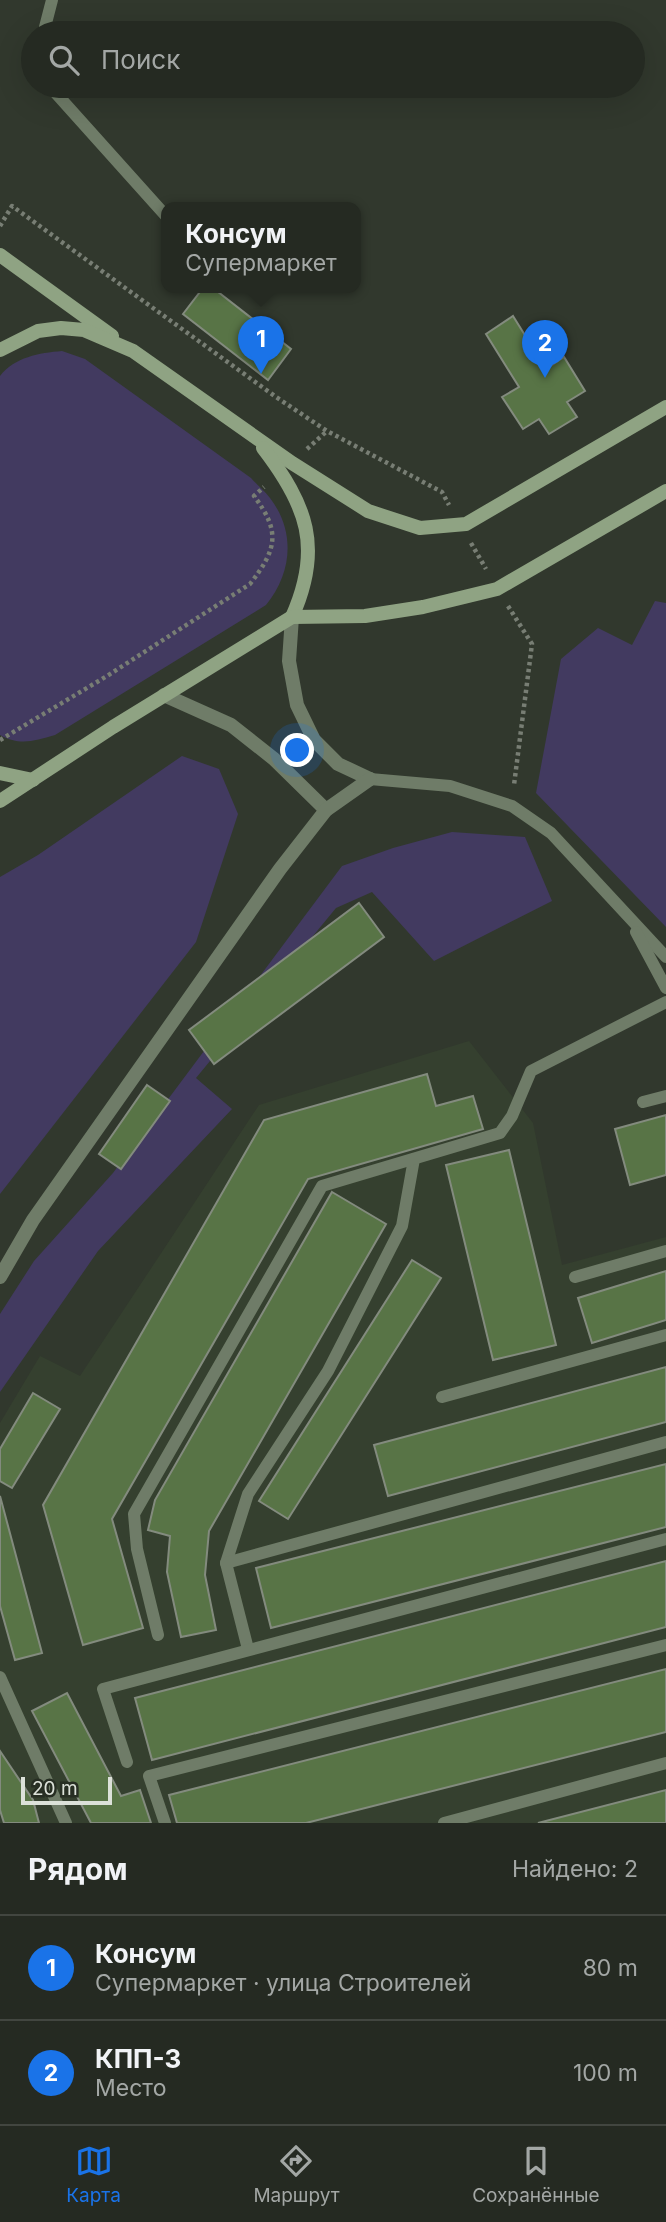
<!DOCTYPE html>
<html lang="ru">
<head>
<meta charset="utf-8">
<style>
  body { margin:0; font-family:Inter,sans-serif; background:#2d322a; color:#f1f3f6 }
  .scale { position:absolute; left:21px; bottom:18px; width:91px; box-sizing:border-box; padding-left:7px; border:4px solid #dce1d9; border-top:0; font-size:19px; line-height:24px; white-space:nowrap; color:#dce1d9; -webkit-text-stroke:5px #272e23; paint-order:stroke }
  .you { position:absolute; left:298px; top:751px; width:24px; height:24px; margin:-18px; border:5px solid #fff; border-radius:50%; background:#1a73e8; box-shadow:0 0 0 10px #1a73e833 }
  .badge { display:grid; place-items:center; width:46px; height:46px; border-radius:50%; background:#1a73e8; color:#fff; font-size:23px; font-weight:700 }
  .pin { position:absolute; translate:-50% -58px; filter:drop-shadow(0 2px 4px #0008) }
  .pin::after { content:''; position:absolute; top:37px; width:24px; height:21px; background:inherit; clip-path:polygon(0 0,100% 0,50% 100%) }
  .popup { position:absolute; left:161px; top:202px; width:200px; height:91px; box-sizing:border-box; display:grid; place-content:center; border-radius:14px; background:#252a22; filter:drop-shadow(0 2px 5px #0005); font-size:23px; white-space:nowrap; color:#a3a7a5 }
  .popup b { font-size:26px; color:#f1f3f6 }
  .popup::after { content:''; position:absolute; left:50%; top:100%; margin-left:-14px; border:14px solid transparent; border-top-color:#252a22 }
  .list { margin:0; padding:0; list-style:none }
  h2 { display:flex; justify-content:space-between; align-items:center; height:91px; margin:0; padding:0 28px; font-size:30px }
  h2 small { font-size:23px; font-weight:400; color:#a3a7a5 }
  .list li { display:grid; grid-template-columns:46px 1fr auto; gap:21px; align-items:center; box-sizing:border-box; height:105px; padding:0 28px; border-top:2px solid #424640 }
  .list b { display:block; font-size:26px; white-space:nowrap }
  .list p { margin:0; font-size:23px; white-space:nowrap; color:#a3a7a5 }
  .list em { font-size:23px; font-style:normal; color:#a3a7a5 }
  .icon { flex:none; width:38px; height:38px; fill:none; stroke:currentColor; stroke-width:2; stroke-linecap:round; stroke-linejoin:round }
  .map { position:relative; flex:none; width:666px; height:1823px; overflow:hidden }
  .search { position:absolute; background:#252a22; box-shadow:0 7px 28px #0002; left:21px; right:21px; top:21px; height:77px; display:flex; align-items:center; gap:18px; box-sizing:border-box; padding:0 24px; border-radius:38px; color:#a3a7a5; font-size:26px }
  .sheet { height:301px; background:#252a22 }
  nav { display:flex; justify-content:space-around; align-items:center; box-sizing:border-box; height:98px; border-top:2px solid #424640; background:#252a22; font-size:19px; color:#a3a7a5 }
  nav a { display:grid; justify-items:center; gap:4px }
  nav .on { color:#1a73e8 }
  .map>svg:first-child { display:block }
  .built { fill:#35402f }
  .green { fill:#423a60 }
  .building { fill:#587446; stroke:#838b7e; stroke-width:2 }
  .lines { fill:none; stroke-linecap:round; stroke-linejoin:round }
  .path { stroke:#787e74; stroke-width:4.5; stroke-dasharray:3.5 3.5; stroke-linecap:butt }
  .lane { stroke:#6f7c68; stroke-width:12 }
  .street { stroke:#6f7c68; stroke-width:14 }
  .secondary { stroke:#8fa383; stroke-width:14 }
</style>
</head>
<body>
<div class="map">
<svg width="666" height="1823" viewBox="0 0 666 1823">
  <rect width="100%" height="100%" fill="#31382d"/>
  <polygon class="built" points="469,1041 533,1123 562,1265 666,1237 666,1823 0,1823 0,1423 40,1356 80,1376 259,1105"/>
  <g class="green">
    <path d="M62 351 85 359 251 478C257 485 265 491 270 498 296 532 292 573 266 605L55 735C34 741 20 746 0 735V376C15 357 39 353 62 351Z"/>
    <polygon points="655,601 666,603 666,927 536,793 561,659 598,628 632,645"/>
    <polygon points="182,756 219,769 238,814 196,942 0,1194 0,877 38,855"/>
    <polygon points="452,832 525,837 552,901 434,961 372,892 336,908 196,1078 232,1109 98,1251 0,1392 0,1314 34,1261 113,1173 342,866 393,848"/>
  </g>
  <g class="building">
    <polygon points="203,288 213,288 291,349 268,380 183,314"/>
    <polygon points="513,316 546,369 564,357 585,391 567,402 577,417 549,434 539,419 523,429 502,397 519,387 486,334"/>
    <polygon points="359,903 384,937 214,1064 189,1030"/>
    <polygon points="427,1074 436,1106 473,1096 483,1129 308,1179 112,1519 143,1628 83,1645 43,1505 264,1120"/>
    <polygon points="147,1085 170,1101 121,1169 99,1154"/>
    <polygon points="666,1115 666,1175 630,1185 615,1129"/>
    <polygon points="509,1150 556,1345 493,1360 446,1165"/>
    <polygon points="332,1192 386,1224 209,1531 205,1575 216,1630 181,1637 167,1572 170,1536 148,1530 155,1500"/>
    <polygon points="412,1260 441,1278 288,1519 259,1501"/>
    <polygon points="666,1271 666,1320 592,1343 578,1298"/>
    <polygon points="666,1367 666,1422 388,1496 374,1445"/>
    <polygon points="33,1393 60,1409 12,1488 0,1481 0,1449"/>
    <polygon points="666,1464 666,1527 271,1628 256,1568"/>
    <polygon points="0,1496 42,1653 15,1660 0,1606"/>
    <polygon points="666,1561 666,1627 152,1760 135,1698"/>
    <polygon points="666,1669 666,1732 306,1823 177,1823 169,1795"/>
    <polygon points="67,1693 121,1796 140,1790 151,1823 91,1823 32,1711"/>
    <polygon points="0,1751 33,1800 39,1823 4,1823 0,1810"/>
    <polygon points="666,1790 666,1823 538,1823"/>
  </g>
  <g class="lines">
    <g class="path">
      <polyline points="0,226 12,206 276,397 327,431 442,492 449,505"/>
      <polyline points="307,449 327,431"/>
      <polyline points="471,543 486,569"/>
      <polyline points="508,606 532,644 514,785"/>
      <path d="M0 740 107 676 250 584C277 549 281 532 254 496L264 487"/>
    </g>
    <g class="lane">
      <polyline points="46,33 45,27 52,0"/>
      <polyline points="52,86 53,90 166,216"/>
      <polyline points="370,779 450,786 512,806 551,833 666,957"/>
      <polyline points="636,932 666,988"/>
      <polyline points="643,1102 666,1096"/>
      <polyline points="575,1277 666,1251"/>
      <polyline points="442,1397 666,1335"/>
      <polyline points="226,1563 248,1494 328,1371 402,1226 414,1159"/>
      <polyline points="158,1635 137,1549 134,1514 322,1186 500,1133 512,1116 531,1071 666,1002"/>
      <polyline points="248,1649 226,1563 666,1442"/>
      <polyline points="0,1677 66,1823"/>
      <polyline points="127,1762 103,1689 666,1539"/>
      <polyline points="165,1823 149,1776 666,1645"/>
      <polyline points="444,1823 666,1763"/>
    </g>
    <g class="street">
      <polyline points="292,617 289,661 297,705 314,740 338,764 370,779"/>
      <polyline points="164,695 231,725 274,759 326,810"/>
      <polyline points="0,1277 33,1220 280,869 326,810 370,779"/>
    </g>
    <g class="secondary">
      <polyline points="0,255 112,336"/>
      <polyline points="0,350 38,331 61,328 84,330 133,351 292,463 368,511 420,528 466,524 666,407"/>
      <path d="M263 448C307 505 323 548 292 617"/>
      <polyline points="0,773 33,780"/>
      <polyline points="0,801 113,727 292,617 365,616 423,607 497,589 666,491"/>
    </g>
  </g>
</svg>
<div class="scale">20 m</div>
<div class="you"></div>
<div class="pin badge" style="left:261px;top:374px">1</div>
<div class="popup"><b>Консум</b>Супермаркет</div>
<div class="pin badge" style="left:545px;top:378px">2</div>
<div class="search"><svg class="icon" aria-label="search" viewBox="0 0 24 24"><circle cx="10" cy="10" r="6"/><path d="M15 15l6 6"/></svg>Поиск</div>
</div>
<section class="sheet">
<h2>Рядом<small>Найдено: 2</small></h2>
<ul class="list">
<li><span class="badge">1</span><div><b>Консум</b><p>Супермаркет · улица Строителей</p></div><em>80 m</em></li>
<li><span class="badge">2</span><div><b>КПП-3</b><p>Место</p></div><em>100 m</em></li>
</ul>
</section>
<nav>
<a class="on"><svg class="icon" aria-label="map" viewBox="0 0 24 24"><path d="M3 6l6-2 6 2 6-2v14l-6 2-6-2-6 2zM9 4v14M15 6v14"/></svg>Карта</a>
<a><svg class="icon" aria-label="directions" viewBox="0 0 24 24"><path d="M12 3l9 9-9 9-9-9zM9 14v-3h6M13 9l2 2-2 2"/></svg>Маршрут</a>
<a><svg class="icon" aria-label="saved" viewBox="0 0 24 24"><path d="M7 4h10v16l-5-4-5 4z"/></svg>Сохранённые</a>
</nav>
</body>
</html>
